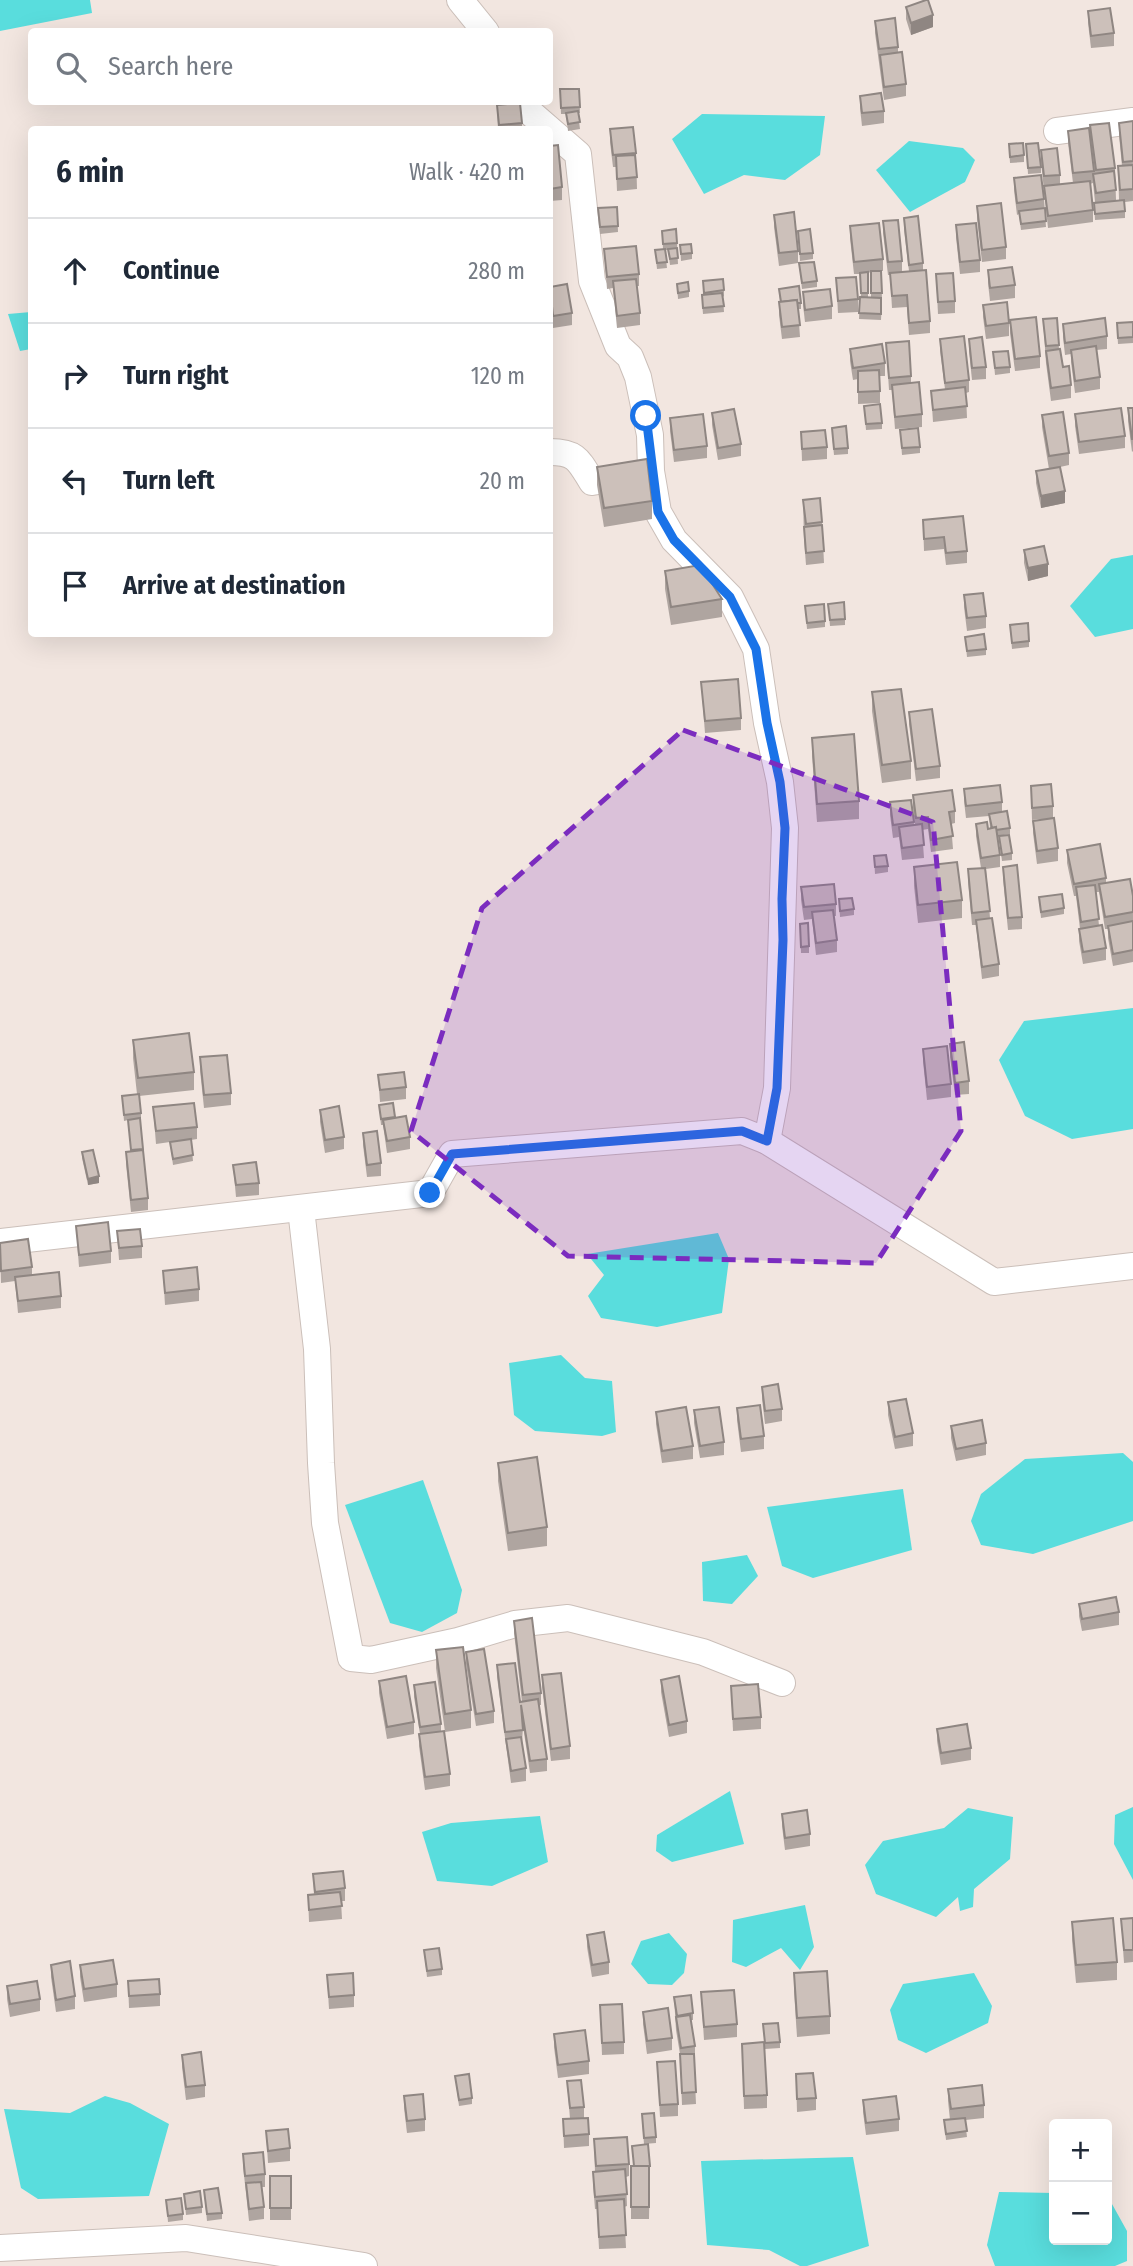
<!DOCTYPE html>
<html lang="en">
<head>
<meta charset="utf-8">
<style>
  body { margin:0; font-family:"Fira Sans Condensed",sans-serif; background:#f2f2f3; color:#1f2937 }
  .controls { position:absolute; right:21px; bottom:21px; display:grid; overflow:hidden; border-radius:7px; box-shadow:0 7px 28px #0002 }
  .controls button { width:63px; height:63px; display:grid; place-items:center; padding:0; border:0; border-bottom:2px solid #e0e1e3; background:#fff; color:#1f2937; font:35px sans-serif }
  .stop { position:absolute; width:21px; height:21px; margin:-16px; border:5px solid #1a73e8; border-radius:50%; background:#fff }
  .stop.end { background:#1a73e8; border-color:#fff; box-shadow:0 2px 7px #0008 }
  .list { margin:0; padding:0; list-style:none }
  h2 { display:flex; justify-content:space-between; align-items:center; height:91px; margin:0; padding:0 28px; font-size:30px }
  h2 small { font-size:23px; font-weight:400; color:#747a83 }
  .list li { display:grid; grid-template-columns:46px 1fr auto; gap:21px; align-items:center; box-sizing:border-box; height:105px; padding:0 28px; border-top:2px solid #e0e1e3 }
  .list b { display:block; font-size:26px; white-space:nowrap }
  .list em { font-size:23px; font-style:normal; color:#747a83 }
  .icon { flex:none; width:38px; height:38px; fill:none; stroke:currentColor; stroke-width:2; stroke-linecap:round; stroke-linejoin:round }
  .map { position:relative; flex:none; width:1133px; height:2266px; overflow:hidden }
  .search { position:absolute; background:#fff; box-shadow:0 7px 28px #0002; left:28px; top:28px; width:525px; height:77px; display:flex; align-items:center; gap:18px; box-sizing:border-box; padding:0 24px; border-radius:7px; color:#747a83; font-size:26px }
  .panel { position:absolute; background:#fff; box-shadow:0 7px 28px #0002; left:28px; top:126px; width:525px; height:511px; border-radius:7px }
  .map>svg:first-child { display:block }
  .water { fill:#59dddd }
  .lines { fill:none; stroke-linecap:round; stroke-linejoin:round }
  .minor-casing { stroke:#cbbfb9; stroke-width:28 }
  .minor { stroke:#fff; stroke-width:26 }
  .wall { fill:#afa5a0; fill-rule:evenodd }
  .shaded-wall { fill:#8f8682 }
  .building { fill:#ccc0ba; stroke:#8f8682; stroke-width:2 }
  .route { stroke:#1a73e8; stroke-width:9 }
  .marked { fill:#7b2cbf; fill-opacity:0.2; stroke:#7b2cbf; stroke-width:5; stroke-dasharray:14 9; stroke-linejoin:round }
</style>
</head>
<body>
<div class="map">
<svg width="1133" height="2266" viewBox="0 0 1133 2266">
  <rect width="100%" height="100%" fill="#f2e6e0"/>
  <g class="water">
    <polygon points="0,0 90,0 92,13 0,31"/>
    <polygon points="702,114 825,116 820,155 785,180 744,175 704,194 672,139"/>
    <polygon points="909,141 963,148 975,160 965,182 910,212 876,170"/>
    <polygon points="31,312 31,349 20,351 8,314"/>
    <polygon points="1133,555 1133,629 1095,637 1070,606 1111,559"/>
    <polygon points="1133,1008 1133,1129 1072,1139 1025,1116 999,1060 1024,1021"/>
    <polygon points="718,1233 729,1259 722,1313 657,1327 601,1318 588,1296 604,1275 587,1254"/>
    <polygon points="561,1355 585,1378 612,1381 616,1432 602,1436 535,1431 514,1415 509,1363"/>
    <polygon points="1123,1453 1133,1462 1133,1521 1033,1554 981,1545 971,1521 981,1494 1025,1459"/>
    <polygon points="423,1480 462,1590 457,1613 422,1632 390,1623 345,1505"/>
    <polygon points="903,1489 912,1550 813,1578 782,1566 767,1507"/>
    <polygon points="747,1555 758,1576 732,1604 703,1601 702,1562"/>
    <polygon points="730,1791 744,1844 672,1862 656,1851 657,1835"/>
    <polygon points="1133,1807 1133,1880 1114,1844 1115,1815"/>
    <polygon points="968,1808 1013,1817 1010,1859 974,1889 973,1907 960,1911 958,1897 936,1917 876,1894 865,1865 883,1841 944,1828"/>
    <polygon points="540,1816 548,1862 492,1886 437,1881 422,1832 451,1823"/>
    <polygon points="805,1905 814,1947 800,1970 781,1948 746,1967 732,1962 733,1920"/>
    <polygon points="669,1933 687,1954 684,1973 672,1985 648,1984 631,1964 641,1941"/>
    <polygon points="974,1973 992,2006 988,2023 926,2053 898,2040 890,2010 903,1984"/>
    <polygon points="105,2096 130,2103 169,2124 149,2196 38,2199 21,2188 4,2109 70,2113"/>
    <polygon points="853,2157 869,2246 807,2266 800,2266 769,2250 707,2245 701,2161"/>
    <polygon points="999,2192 1054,2193 1054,2240 1107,2240 1107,2195 1127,2231 1127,2261 1115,2266 995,2266 987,2245"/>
  </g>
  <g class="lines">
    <defs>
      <g id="minor">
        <polyline points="460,0 486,32"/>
        <polyline points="518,102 578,154 592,281 618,346 630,357 638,377 650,435 651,471 658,512 674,540 730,597 756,649 767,723 780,782 785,828 777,1088 767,1141"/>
        <polyline points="1057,131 1133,121"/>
        <path d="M550 452C577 452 579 461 592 482L633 475"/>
        <polyline points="301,1209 317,1349 321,1463 325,1523 351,1658 371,1660 458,1641 515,1624 568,1618 703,1652 782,1683"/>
        <polyline points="0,1242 430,1193 452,1154 742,1131 767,1141 994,1282 1133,1266"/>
        <polyline points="0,2248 186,2238 364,2266"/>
      </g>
    </defs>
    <use href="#minor" class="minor-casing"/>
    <use href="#minor" class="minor"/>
  </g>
  <g class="wall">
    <polygon points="906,7 933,27 911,35 906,19"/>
    <polygon points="1088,11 1114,33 1114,46 1091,48 1088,23"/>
    <polygon points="875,21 898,47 898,53 906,84 906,96 884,100 875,33"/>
    <polygon points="560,89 579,89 580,113 578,113 580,129 568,131 566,114 561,114"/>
    <polygon points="860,96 884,111 884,123 862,126 860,108"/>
    <polygon points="497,105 522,123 522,130 498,130"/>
    <polygon points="1133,121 1133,201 1125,202 1125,218 1095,220 1094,203 1095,202 1093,183 1090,184 1093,210 1093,222 1048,228 1041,162 1041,150 1060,175 1060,184 1073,183 1068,143 1068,131 1089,128 1095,174 1090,138 1090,125 1115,168 1116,200 1119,200 1118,166 1122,166 1119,135 1119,123"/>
    <polygon points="610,129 636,153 637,189 617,191 616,167 613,167 610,142"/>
    <polygon points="1009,144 1024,155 1024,162 1010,163"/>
    <polygon points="1026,144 1041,167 1041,173 1028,174"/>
    <polygon points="550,146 562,187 562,200 550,201"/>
    <polygon points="1014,178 1044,199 1046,227 1021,230 1019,214 1017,215 1014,190"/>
    <polygon points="977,206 1006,247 1006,259 982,262 977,219"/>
    <polygon points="617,207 618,232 600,234 598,208"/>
    <polygon points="774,215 798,251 798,263 779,266 774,227"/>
    <polygon points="904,218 923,263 923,270 930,321 930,333 909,335 907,307 892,308 890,275 888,275 883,233 883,221 902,261 902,272 909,271 904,230"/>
    <polygon points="956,225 980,260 980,272 960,274 956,237"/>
    <path d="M850 226 883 259V271H881L882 299 881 320 859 319 860 297H861L860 274H854L850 238ZM871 272V297H868V273Z"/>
    <polygon points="662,231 677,243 678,264 670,265 668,250 665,250 667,268 657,269 655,250 663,249"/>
    <polygon points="798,231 813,253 813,259 800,261"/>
    <polygon points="680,245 692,253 692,259 681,261"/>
    <polygon points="604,249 639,274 639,286 637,286 640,313 640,325 617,328 613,288 607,289"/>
    <polygon points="799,263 817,281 817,287 802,289"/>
    <polygon points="988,270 1015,285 1015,298 990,301 988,283"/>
    <polygon points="936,274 955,301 955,313 938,314"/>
    <polygon points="550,276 550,287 572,313 572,325 553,328 550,306"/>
    <polygon points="836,278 858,299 858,312 838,313"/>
    <polygon points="703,281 724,290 724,296 723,297 724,312 703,314 702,302 702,295 704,295"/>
    <polygon points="677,284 689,291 689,297 678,299"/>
    <polygon points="779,289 801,303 801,309 798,309 800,337 782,339 779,315 779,302 780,302"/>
    <polygon points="803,292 832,306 832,319 805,322 803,305"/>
    <polygon points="983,305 1009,323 1009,336 986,339 983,317"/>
    <polygon points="1057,318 1059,349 1063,367 1071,385 1071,398 1051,401 1046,363 1043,319"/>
    <polygon points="1010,320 1040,356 1040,368 1015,371 1010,333"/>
    <polygon points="1133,322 1133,343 1118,344 1117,329"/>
    <polygon points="1063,324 1107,336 1107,349 1096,350 1100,377 1100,389 1075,393 1071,362 1071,354 1065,355 1063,337"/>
    <polygon points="940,339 969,380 969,392 966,393 967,418 933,422 931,391 945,389 940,351"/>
    <polygon points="969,339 986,367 986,379 972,380 969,351"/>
    <polygon points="886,343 911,376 911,383 922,414 922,427 895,429 892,390 889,390"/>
    <polygon points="850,349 885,363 885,376 880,376 880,403 858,404 858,379 853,380 850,361"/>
    <polygon points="993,352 1010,367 1010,373 995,375"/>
    <polygon points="864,406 882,423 882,429 866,430"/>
    <polygon points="1128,408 1133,408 1133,451 1132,452 1128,421"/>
    <polygon points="712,413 741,444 741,456 718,460 712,425"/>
    <polygon points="1075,414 1125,436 1125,448 1079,454 1075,426"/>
    <polygon points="1042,415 1069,453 1069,465 1060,467 1065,503 1041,508 1036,483 1036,471 1049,469 1042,427"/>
    <polygon points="670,418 707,446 707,458 674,462 670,431"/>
    <polygon points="900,430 920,447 920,453 902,455"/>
    <polygon points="801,432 827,447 827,459 802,461"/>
    <polygon points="832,434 848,448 848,454 834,455"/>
    <polygon points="597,467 652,501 652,519 604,527 597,485"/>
    <polygon points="803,500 822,522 824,563 806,565 804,539"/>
    <polygon points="923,520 967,551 967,563 946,565 944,549 924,551"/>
    <polygon points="1024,550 1048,576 1028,581 1024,563"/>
    <polygon points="665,571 722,599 722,617 671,625 665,589"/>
    <polygon points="964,595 986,616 986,628 967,631 964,607"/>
    <polygon points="828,604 845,619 845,625 830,626"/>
    <polygon points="805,606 825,621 825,627 807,629"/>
    <polygon points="1010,625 1029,641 1029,647 1012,649"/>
    <polygon points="965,637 986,649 986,655 967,657"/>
    <polygon points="701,682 741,718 741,730 705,733"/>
    <polygon points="872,692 911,761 911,779 882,783 872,711"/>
    <polygon points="909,712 940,766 940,778 916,781 909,724"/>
    <polygon points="812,738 859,801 859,819 817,822 812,756"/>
    <polygon points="1031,786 1053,806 1053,818 1058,848 1058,861 1037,864 1033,833 1033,821 1041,819 1032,820"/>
    <polygon points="964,789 1002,802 1002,812 1010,828 1010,834 997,836 1000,855 1000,867 986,869 990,918 999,964 999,976 982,979 976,925 972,925 968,882 968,869 981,868 976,836 976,824 988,829 990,828 989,816 966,818 964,801"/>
    <polygon points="913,795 955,811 955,823 951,824 953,849 931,852 928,829 922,830 924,858 902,860 899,837 893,838 890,815 890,802 914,822 914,825 915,825 913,808"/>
    <polygon points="999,836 1012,853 1012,860 1002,861"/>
    <polygon points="1067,850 1106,878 1106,883 1133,896 1133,962 1113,966 1108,938 1108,929 1105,929 1099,892 1096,892 1099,926 1106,948 1106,960 1083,964 1079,941 1079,929 1080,929 1076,896 1074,896 1067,863"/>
    <polygon points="874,856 888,866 888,872 875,874"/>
    <polygon points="914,867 962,900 962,918 918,923 914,886"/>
    <polygon points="1003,867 1022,917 1022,929 1008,930 1003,879"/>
    <polygon points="801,887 836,904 836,916 834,916 837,940 837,952 816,955 812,919 804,920 801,900"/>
    <polygon points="1039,897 1064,908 1064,914 1041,918"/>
    <polygon points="839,899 854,909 854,915 840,917"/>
    <polygon points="800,924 809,946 809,953 801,953"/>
    <polygon points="133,1040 194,1072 194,1090 139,1096 141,1113 141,1119 140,1119 148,1198 148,1210 131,1212 126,1164 126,1152 131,1151 128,1120 124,1121 122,1096 137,1094 133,1058"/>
    <polygon points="950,1044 969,1081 969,1094 955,1095 950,1057"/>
    <polygon points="923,1049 951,1084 951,1097 927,1100 923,1061"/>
    <polygon points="200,1057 231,1093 231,1105 204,1108 200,1070"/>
    <polygon points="378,1075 406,1087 406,1099 380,1102"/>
    <polygon points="379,1105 395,1118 410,1137 410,1149 387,1153 383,1125 381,1125"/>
    <polygon points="153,1107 197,1127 197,1139 191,1140 193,1161 173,1165 170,1142 156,1144"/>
    <polygon points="320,1110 344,1137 344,1149 325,1153 320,1122"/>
    <polygon points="363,1133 381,1163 381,1176 367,1177 363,1145"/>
    <polygon points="82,1152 99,1183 88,1185 82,1158"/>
    <polygon points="233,1165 259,1183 259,1195 236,1197"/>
    <polygon points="76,1226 111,1251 111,1263 79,1267"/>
    <polygon points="117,1231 142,1246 142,1258 119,1260"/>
    <polygon points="0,1243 32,1267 32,1275 61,1296 61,1308 18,1313 15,1281 1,1283"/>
    <polygon points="163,1271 199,1289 199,1301 165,1305"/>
    <polygon points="762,1387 782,1409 782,1421 765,1424 762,1399"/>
    <polygon points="888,1402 913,1433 913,1446 895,1449 888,1415"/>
    <polygon points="737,1408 764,1436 764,1449 741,1452 737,1420"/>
    <polygon points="694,1410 724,1442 724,1455 700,1458 694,1423"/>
    <polygon points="656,1412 693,1446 693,1459 662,1463 656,1424"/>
    <polygon points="951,1426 986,1443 986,1455 956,1461 951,1438"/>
    <polygon points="498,1463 547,1527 547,1546 508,1551 498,1481"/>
    <polygon points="1079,1604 1119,1612 1119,1625 1082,1631 1079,1616"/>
    <polygon points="514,1621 541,1693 541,1705 539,1705 547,1759 547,1771 530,1773 523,1726 522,1743 526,1768 526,1781 511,1783 497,1677 497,1665 520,1702 522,1702 514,1633"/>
    <polygon points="436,1650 471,1710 471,1728 445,1732 436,1668"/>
    <polygon points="466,1652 494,1711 494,1723 476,1726 466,1664"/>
    <polygon points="542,1675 570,1746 570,1759 551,1761 542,1687"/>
    <polygon points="661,1680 687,1721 687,1733 669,1737 661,1692"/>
    <polygon points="379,1681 414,1722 414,1734 387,1739 379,1693"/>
    <polygon points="414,1685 441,1724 441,1731 450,1774 450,1786 425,1790 419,1746 420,1734 414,1697"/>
    <polygon points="731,1686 761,1717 761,1729 733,1731"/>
    <polygon points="937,1729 971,1748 971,1760 941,1765 937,1741"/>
    <polygon points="782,1814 810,1834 810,1846 785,1850 782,1826"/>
    <polygon points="313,1874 345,1888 345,1901 341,1901 342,1919 309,1922 308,1895 314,1895"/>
    <polygon points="1133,1918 1133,1962 1124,1963 1121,1919"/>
    <polygon points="1072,1922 1117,1962 1117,1980 1076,1983 1072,1940"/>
    <polygon points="587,1935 609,1962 609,1974 592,1977 587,1947"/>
    <polygon points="424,1950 442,1969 442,1975 427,1977"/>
    <polygon points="51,1965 75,1996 75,2009 56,2012 51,1977"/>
    <polygon points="80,1965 117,1984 117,1997 84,2002 80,1977"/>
    <polygon points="794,1973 830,2016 830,2034 797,2037 794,1991"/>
    <polygon points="327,1975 354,1995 354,2007 329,2009"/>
    <polygon points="128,1981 160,1994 160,2006 129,2008"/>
    <polygon points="7,1986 40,1999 40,2011 10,2017 7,1999"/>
    <polygon points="701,1992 737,2024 737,2037 704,2040"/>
    <polygon points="674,1997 693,2013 693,2020 691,2020 695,2046 695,2059 694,2059 696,2104 682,2105 680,2054 676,2030"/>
    <polygon points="600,2005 624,2042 624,2054 602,2055"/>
    <polygon points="643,2012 672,2038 672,2050 647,2054 643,2024"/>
    <polygon points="763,2024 780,2042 780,2048 765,2049"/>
    <polygon points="554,2034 589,2061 589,2074 558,2078 554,2047"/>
    <polygon points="742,2044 767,2095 767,2108 744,2109"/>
    <polygon points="182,2055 205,2085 205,2097 186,2100 182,2067"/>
    <polygon points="657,2062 678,2104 678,2116 660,2117"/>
    <polygon points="796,2074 816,2098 816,2110 797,2112"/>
    <polygon points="455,2076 472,2098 472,2104 459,2106"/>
    <polygon points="567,2081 584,2107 584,2118 589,2134 589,2146 564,2148 563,2119 570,2119"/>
    <polygon points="948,2089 984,2105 984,2118 965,2120 967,2137 946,2140 944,2120 950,2120 948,2101"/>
    <polygon points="404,2096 425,2119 425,2131 407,2133 404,2108"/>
    <polygon points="863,2100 899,2119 899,2131 866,2135 863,2112"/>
    <polygon points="642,2120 656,2137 656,2143 644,2144"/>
    <polygon points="266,2131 290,2148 290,2161 268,2163"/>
    <polygon points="594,2139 629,2164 629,2176 626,2177 627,2206 624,2207 626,2248 599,2249 597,2209 595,2209 593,2184 593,2172 595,2172"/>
    <polygon points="632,2146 650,2166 649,2219 631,2219 631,2166 634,2166"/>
    <polygon points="243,2154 265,2174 265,2187 262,2187 264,2207 264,2219 249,2221 243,2166"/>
    <rect x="270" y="2176" width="21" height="44"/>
    <polygon points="204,2190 222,2213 222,2219 207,2221"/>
    <polygon points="184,2194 202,2207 202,2213 186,2215"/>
    <polygon points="166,2200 183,2214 183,2220 168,2222"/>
  </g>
  <g class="shaded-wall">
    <polygon points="933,15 933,27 911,35 911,23"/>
    <polygon points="1065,491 1065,503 1041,508 1041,496"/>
    <polygon points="1048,564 1048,576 1028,581 1028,568"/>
    <polygon points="99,1176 99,1183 88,1185 88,1179"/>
  </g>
  <g class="building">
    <polygon points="926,0 928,0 933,15 911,23 906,7"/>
    <polygon points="1110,8 1114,33 1091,36 1088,11"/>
    <polygon points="895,18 898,47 879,49 875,21"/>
    <polygon points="902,52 906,84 884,87 880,55"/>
    <polygon points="560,89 579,89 580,107 561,108"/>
    <polygon points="881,93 884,111 862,113 860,96"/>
    <polygon points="520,103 522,123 499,125 497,105"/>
    <polygon points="578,111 580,122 568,124 566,113"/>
    <polygon points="1133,121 1133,161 1123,162 1119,123"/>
    <polygon points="1109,123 1115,168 1096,170 1090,125"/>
    <polygon points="633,127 636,153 613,155 610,129"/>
    <polygon points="1089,128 1094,171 1073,173 1068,131"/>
    <polygon points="1023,143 1024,155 1010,157 1009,144"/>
    <polygon points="1038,143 1041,167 1028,168 1026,144"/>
    <polygon points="558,145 562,187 550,189 550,146"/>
    <polygon points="1057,148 1060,175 1044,176 1041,150"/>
    <polygon points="635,155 637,177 617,179 616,156"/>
    <polygon points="1133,165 1133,189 1120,190 1118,166"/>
    <polygon points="1114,171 1116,190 1096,193 1093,174"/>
    <polygon points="1041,175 1044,199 1017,203 1014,178"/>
    <polygon points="1090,181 1093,210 1048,216 1044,186"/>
    <polygon points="1124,200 1125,211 1095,214 1094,203"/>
    <polygon points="1001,203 1006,247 982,250 977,206"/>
    <polygon points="617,207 618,226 600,227 598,208"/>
    <polygon points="1045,208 1046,221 1021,224 1019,211"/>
    <polygon points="794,212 798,251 779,253 774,215"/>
    <polygon points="918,216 923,263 909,265 904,218"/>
    <polygon points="898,220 902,261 888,262 883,221"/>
    <polygon points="879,223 883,259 854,262 850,226"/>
    <polygon points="976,223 980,260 960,262 956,225"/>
    <polygon points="676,229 677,243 663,244 662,231"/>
    <polygon points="810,229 813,253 800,254 798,231"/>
    <polygon points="691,244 692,253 681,254 680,245"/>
    <polygon points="636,246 639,274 607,277 604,249"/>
    <polygon points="677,248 678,258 670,259 668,249"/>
    <polygon points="665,249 667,262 657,263 655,250"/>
    <polygon points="814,262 817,281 802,283 799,263"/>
    <polygon points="1012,267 1015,285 990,288 988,270"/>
    <polygon points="926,270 930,321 909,323 907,295 892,296 890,273"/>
    <polygon points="871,271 881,271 882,293 871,293"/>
    <polygon points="868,272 868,293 861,293 860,273"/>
    <polygon points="953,273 955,301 938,302 936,274"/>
    <polygon points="856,277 858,299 838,301 836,278"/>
    <polygon points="636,279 640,313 617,316 613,281"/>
    <polygon points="723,279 724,290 704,293 703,281"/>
    <polygon points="688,282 689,291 678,293 677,284"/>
    <polygon points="567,284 572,313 553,316 550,287"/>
    <polygon points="799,286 801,303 797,303 797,300 781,302 779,289"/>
    <polygon points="830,289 832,306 805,310 803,292"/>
    <polygon points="722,293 724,306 703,308 702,295"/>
    <polygon points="860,297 881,298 881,314 859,313"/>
    <polygon points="797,300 800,325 782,327 779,302"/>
    <polygon points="1007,302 1009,323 986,326 983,305"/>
    <polygon points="1036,317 1040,356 1015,359 1010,320"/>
    <polygon points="1057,318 1059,345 1046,346 1043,319"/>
    <polygon points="1105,318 1107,336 1065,343 1063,324"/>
    <polygon points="1133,322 1133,337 1118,338 1117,323"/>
    <polygon points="964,336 969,380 945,383 940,339"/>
    <polygon points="982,337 986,367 972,368 969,339"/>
    <polygon points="909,341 911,376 889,378 886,343"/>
    <polygon points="882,344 885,363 853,368 850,349"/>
    <polygon points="1096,346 1100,377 1075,381 1071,350"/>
    <polygon points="1060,349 1063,367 1069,366 1071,385 1051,388 1046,351"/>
    <polygon points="1008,351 1010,367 995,368 993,352"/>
    <polygon points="879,370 880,391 858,392 858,371"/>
    <polygon points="919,382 922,414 895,417 892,385"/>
    <polygon points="965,387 967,406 933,410 931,391"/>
    <polygon points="880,404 882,423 866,424 864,406"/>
    <polygon points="1121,408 1125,436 1079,442 1075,414"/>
    <polygon points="1128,408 1133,408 1133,439 1132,439"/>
    <polygon points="734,409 741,444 718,448 712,413"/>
    <polygon points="1063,412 1069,453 1049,456 1042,415"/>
    <polygon points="703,414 707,446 674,450 670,418"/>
    <polygon points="846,426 848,448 834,449 832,428"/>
    <polygon points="918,428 920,447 902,448 900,430"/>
    <polygon points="825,430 827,447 802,449 801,432"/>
    <polygon points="647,459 652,501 604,508 597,467"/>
    <polygon points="1060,467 1065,491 1041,496 1036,471"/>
    <polygon points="820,498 822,522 806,524 803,500"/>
    <polygon points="963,516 967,551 946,553 944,537 924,539 923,520"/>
    <polygon points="822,525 824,551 806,553 804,527"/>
    <polygon points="1044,546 1048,564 1028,568 1024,550"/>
    <polygon points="700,565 722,599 671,607 665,571"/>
    <polygon points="983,593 986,616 967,618 964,595"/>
    <polygon points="844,602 845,619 830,620 828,604"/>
    <polygon points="824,604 825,621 807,623 805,606"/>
    <polygon points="1028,623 1029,641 1012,643 1010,625"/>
    <polygon points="984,634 986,649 967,651 965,637"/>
    <polygon points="738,679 741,718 705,721 701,682"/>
    <polygon points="901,689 911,761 882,765 872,692"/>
    <polygon points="932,709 940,766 916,769 909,712"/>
    <polygon points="854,734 859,801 817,804 812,738"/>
    <polygon points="1051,784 1053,806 1032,808 1031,786"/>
    <polygon points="1000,785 1002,802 966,806 964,789"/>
    <polygon points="952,790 955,811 949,812 953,836 931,840 928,817 916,818 913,795"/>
    <polygon points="911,800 914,822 893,825 890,802"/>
    <polygon points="1007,811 1010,828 996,830 996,827 992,828 989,814"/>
    <polygon points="1054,818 1058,848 1037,851 1033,821"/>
    <polygon points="987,822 988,829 996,827 1000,855 981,858 976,824"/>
    <polygon points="922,824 924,845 902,848 899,827"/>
    <polygon points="1009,835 1012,853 1002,855 999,836"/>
    <polygon points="1100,844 1106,878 1074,884 1067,850"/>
    <polygon points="886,855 888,866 875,867 874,856"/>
    <polygon points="957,862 962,900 918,905 914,867"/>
    <polygon points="1017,865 1022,917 1008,918 1003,867"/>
    <polygon points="985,868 990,911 972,913 968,869"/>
    <polygon points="1130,879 1133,896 1133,912 1105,917 1099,884"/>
    <polygon points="834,884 836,904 804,907 801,887"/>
    <polygon points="1095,885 1099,919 1081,922 1076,887"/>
    <polygon points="1062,894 1064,908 1041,912 1039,897"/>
    <polygon points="852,898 854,909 840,911 839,899"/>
    <polygon points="833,910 837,940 816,943 812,912"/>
    <polygon points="992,918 999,964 982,967 976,920"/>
    <polygon points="1133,921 1133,950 1113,954 1108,926"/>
    <polygon points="808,923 809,946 801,947 800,924"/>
    <polygon points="1102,925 1106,948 1083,952 1079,929"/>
    <polygon points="189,1033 194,1072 138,1078 133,1040"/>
    <polygon points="964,1042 969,1081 955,1083 950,1044"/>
    <polygon points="947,1046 951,1084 927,1087 923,1049"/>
    <polygon points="227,1055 231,1093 204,1095 200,1057"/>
    <polygon points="404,1072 406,1087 380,1090 378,1075"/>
    <polygon points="139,1094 141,1113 124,1115 122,1096"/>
    <polygon points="194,1103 197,1127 156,1131 153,1107"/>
    <polygon points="393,1103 395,1117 381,1119 379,1105"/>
    <polygon points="339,1106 344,1137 325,1140 320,1110"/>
    <polygon points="406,1116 410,1137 387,1141 383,1120"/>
    <polygon points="140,1118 143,1149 131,1150 128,1120"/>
    <polygon points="377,1131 381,1163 367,1165 363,1133"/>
    <polygon points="191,1139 193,1155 173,1159 170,1142"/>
    <polygon points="93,1150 99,1176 88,1179 82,1152"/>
    <polygon points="143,1150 148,1198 131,1200 126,1152"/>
    <polygon points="256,1162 259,1183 236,1185 233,1165"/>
    <polygon points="108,1222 111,1251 79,1255 76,1226"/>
    <polygon points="140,1229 142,1246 119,1248 117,1231"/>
    <polygon points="28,1239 32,1267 1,1271 0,1243"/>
    <polygon points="197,1267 199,1289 165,1293 163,1271"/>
    <polygon points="59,1272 61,1296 18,1301 15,1277"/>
    <polygon points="778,1384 782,1409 765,1411 762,1387"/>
    <polygon points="906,1399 913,1433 895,1437 888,1402"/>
    <polygon points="760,1405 764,1436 741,1439 737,1408"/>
    <polygon points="686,1407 693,1446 662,1451 656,1412"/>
    <polygon points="719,1407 724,1442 700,1446 694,1410"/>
    <polygon points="982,1420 986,1443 956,1449 951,1426"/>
    <polygon points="537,1457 547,1527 508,1533 498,1463"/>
    <polygon points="1116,1597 1119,1612 1082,1619 1079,1604"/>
    <polygon points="532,1618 541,1693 523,1695 514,1621"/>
    <polygon points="463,1647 471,1710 445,1714 436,1650"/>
    <polygon points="484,1649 494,1711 476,1714 466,1652"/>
    <polygon points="515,1663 520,1702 538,1699 547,1759 530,1761 521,1705 523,1730 505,1732 497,1665"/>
    <polygon points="561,1673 570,1746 551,1749 542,1675"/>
    <polygon points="406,1676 414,1722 387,1727 379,1681"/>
    <polygon points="679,1676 687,1721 669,1725 661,1680"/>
    <polygon points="435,1682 441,1724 420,1727 414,1685"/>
    <polygon points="758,1684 761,1717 733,1719 731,1686"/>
    <polygon points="967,1724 971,1748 941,1753 937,1729"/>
    <polygon points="444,1731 450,1774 425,1777 419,1734"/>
    <polygon points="521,1737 526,1768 511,1771 506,1739"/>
    <polygon points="807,1810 810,1834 785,1838 782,1814"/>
    <polygon points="343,1871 345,1888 315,1892 313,1874"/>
    <polygon points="340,1892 342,1906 309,1910 308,1895"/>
    <polygon points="1113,1918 1117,1962 1076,1965 1072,1922"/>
    <polygon points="1133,1918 1133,1950 1124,1950 1121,1919"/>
    <polygon points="604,1932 609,1962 592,1965 587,1935"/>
    <polygon points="439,1948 442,1969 427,1971 424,1950"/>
    <polygon points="113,1960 117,1984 84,1989 80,1965"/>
    <polygon points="70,1961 75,1996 56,2000 51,1965"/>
    <polygon points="827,1971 830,2016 797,2018 794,1973"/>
    <polygon points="353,1973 354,1995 329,1997 327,1975"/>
    <polygon points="159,1979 160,1994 129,1996 128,1981"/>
    <polygon points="37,1981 40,1999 10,2004 7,1986"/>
    <polygon points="734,1990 737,2024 704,2027 701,1992"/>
    <polygon points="691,1995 693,2013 677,2016 674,1997"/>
    <polygon points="622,2004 624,2042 602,2043 600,2005"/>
    <polygon points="668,2008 672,2038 647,2041 643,2012"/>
    <polygon points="690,2015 695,2046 681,2048 676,2017"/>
    <polygon points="778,2023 780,2042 765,2043 763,2024"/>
    <polygon points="585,2030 589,2061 558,2065 554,2034"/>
    <polygon points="764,2042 767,2095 744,2096 742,2044"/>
    <polygon points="201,2052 205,2085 186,2087 182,2055"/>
    <polygon points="680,2054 694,2054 696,2092 682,2093"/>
    <polygon points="675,2061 678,2104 660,2105 657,2062"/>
    <polygon points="813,2073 816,2098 797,2099 796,2074"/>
    <polygon points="469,2074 472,2098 459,2100 455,2076"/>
    <polygon points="581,2080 584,2107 570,2108 567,2081"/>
    <polygon points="982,2085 984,2105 951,2109 948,2089"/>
    <polygon points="423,2094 425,2119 407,2121 404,2096"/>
    <polygon points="896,2096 899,2119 866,2123 863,2100"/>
    <polygon points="654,2113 656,2137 644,2138 642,2114"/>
    <polygon points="588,2118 589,2134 564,2136 563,2119"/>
    <polygon points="965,2118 967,2131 946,2134 944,2120"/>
    <polygon points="288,2129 290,2148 268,2151 266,2131"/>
    <polygon points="627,2137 629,2164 596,2166 594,2139"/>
    <polygon points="648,2144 650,2166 634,2166 632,2146"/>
    <polygon points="263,2152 265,2174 245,2176 243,2154"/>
    <rect x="631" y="2166" width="18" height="41"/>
    <polygon points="625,2169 627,2194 595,2197 593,2172"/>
    <rect x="270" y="2176" width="21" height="32"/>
    <polygon points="261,2182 264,2207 249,2209 246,2183"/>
    <polygon points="218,2188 222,2213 207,2214 204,2190"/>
    <polygon points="200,2191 202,2207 186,2209 184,2194"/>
    <polygon points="181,2198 183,2214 168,2216 166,2200"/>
    <polygon points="624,2199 626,2235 599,2237 597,2201"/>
  </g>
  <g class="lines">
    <polyline class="route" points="430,1193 452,1154 742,1131 767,1141 777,1088 783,940 782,899 785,828 780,782 767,723 756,649 730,597 674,540 658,512 646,416"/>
  </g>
  <path class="marked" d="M683 730 933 822 961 1131 876 1263 568 1256 411 1131 482 908Z"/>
</svg>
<div class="controls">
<button>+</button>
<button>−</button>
</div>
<div class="stop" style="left:646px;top:416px"></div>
<div class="stop end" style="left:430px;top:1193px"></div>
<div class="search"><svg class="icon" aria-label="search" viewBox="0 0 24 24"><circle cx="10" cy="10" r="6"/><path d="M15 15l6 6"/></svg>Search here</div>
<section class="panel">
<h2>6 min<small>Walk · 420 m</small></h2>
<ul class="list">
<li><svg class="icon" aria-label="ahead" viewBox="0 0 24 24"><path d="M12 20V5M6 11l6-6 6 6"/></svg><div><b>Continue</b></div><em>280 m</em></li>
<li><svg class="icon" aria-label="right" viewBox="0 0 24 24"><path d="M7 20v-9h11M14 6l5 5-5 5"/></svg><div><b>Turn right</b></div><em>120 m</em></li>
<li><svg class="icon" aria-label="left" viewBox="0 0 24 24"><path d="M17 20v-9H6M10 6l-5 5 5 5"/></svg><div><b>Turn left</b></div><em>20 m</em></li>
<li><svg class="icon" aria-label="arrive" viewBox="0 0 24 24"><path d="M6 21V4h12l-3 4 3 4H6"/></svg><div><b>Arrive at destination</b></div></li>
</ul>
</section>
</div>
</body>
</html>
